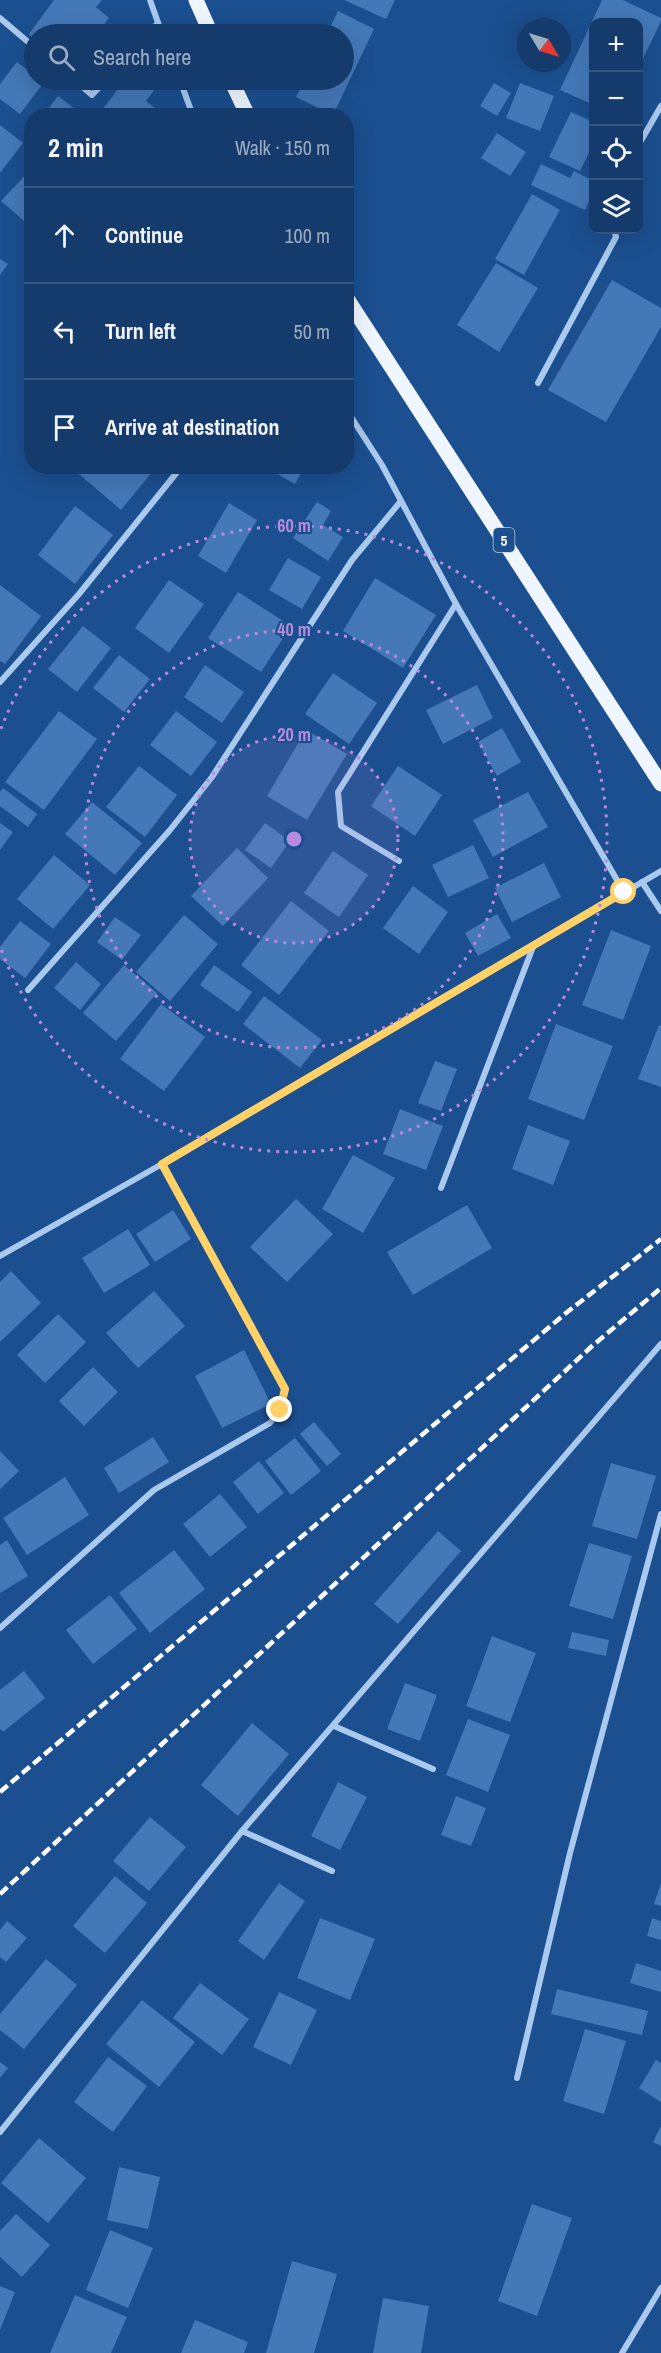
<!DOCTYPE html>
<html lang="en">
<head>
<meta charset="utf-8">
<style>
  body { margin:0; font-family:"Archivo Narrow",sans-serif; background:#214673; color:#f1f3f6 }
  .controls { position:absolute; right:18px; top:18px; display:grid; overflow:hidden; border-radius:12px; box-shadow:0 6px 24px #0002 }
  .controls button { width:54px; height:54px; display:grid; place-items:center; padding:0; border:0; border-bottom:2px solid #33557e; background:#143b6b; color:#f1f3f6; font:30px sans-serif }
  .compass { position:absolute; left:517px; top:18px; width:54px; height:54px; border-radius:50%; background:#143b6b; box-shadow:0 6px 24px #0002; rotate:128deg }
  .stop { position:absolute; width:18px; height:18px; margin:-14px; border:4px solid #ffd166; border-radius:50%; background:#fff }
  .stop.end { background:#ffd166; border-color:#fff; box-shadow:0 2px 6px #0008 }
  .list { margin:0; padding:0; list-style:none }
  h2 { display:flex; justify-content:space-between; align-items:center; height:78px; margin:0; padding:0 24px; font-size:26px }
  h2 small { font-size:20px; font-weight:400; color:#9dadc1 }
  .list li { display:grid; grid-template-columns:39px 1fr auto; gap:18px; align-items:center; box-sizing:border-box; height:96px; padding:0 24px; border-top:2px solid #33557e }
  .list b { display:block; font-size:22px; white-space:nowrap }
  .list em { font-size:20px; font-style:normal; color:#9dadc1 }
  .icon { flex:none; width:33px; height:33px; fill:none; stroke:currentColor; stroke-width:2; stroke-linecap:round; stroke-linejoin:round }
  .map { position:relative; flex:none; width:661px; height:2353px; overflow:hidden }
  .search { position:absolute; background:#143b6b; box-shadow:0 6px 24px #0002; left:24px; top:24px; width:330px; height:66px; display:flex; align-items:center; gap:15px; box-sizing:border-box; padding:0 21px; border-radius:33px; color:#9dadc1; font-size:22px }
  .panel { position:absolute; background:#143b6b; box-shadow:0 6px 24px #0002; left:24px; top:108px; width:330px; height:366px; border-radius:24px }
  .map>svg:first-child { display:block }
  .building { fill:#4478b7 }
  .lines { fill:none; stroke-linecap:round; stroke-linejoin:round }
  .minor { stroke:#a9c9ee; stroke-width:6 }
  .primary { stroke:#f0f6ff; stroke-width:15 }
  .rail { stroke:#fff; stroke-width:4.5; stroke-dasharray:10 4.5; stroke-linecap:butt }
  .route { stroke:#ffd166; stroke-width:8 }
  .ring { fill:none; stroke:#b68bdc; stroke-width:3; stroke-dasharray:3 6 }
  .labels { text-anchor:middle; dominant-baseline:central; stroke-width:4.5; stroke-linejoin:round; paint-order:stroke }
  .shield { fill:#1b4f8f; stroke:#bbcadd; stroke-width:1.5 }
  .shield-label { font-size:15px; font-weight:bold; fill:#fff }
  .centre { fill:#b68bdc; stroke:#1b4f8f; stroke-width:3 }
  .ring-label { font-size:18px; text-anchor:middle; font-weight:bold; fill:#b68bdc; stroke:#1b4f8f; stroke-width:4.5; stroke-linejoin:round; paint-order:stroke }
</style>
</head>
<body>
<div class="map">
<svg width="661" height="2353" viewBox="0 0 661 2353">
  <rect width="100%" height="100%" fill="#1b4f8f"/>
  <g class="building">
    <polygon points="54,0 102,0 96,7 109,18 97,34 34,34 34,39 29,34"/>
    <polygon points="344,0 395,0 386,19"/>
    <polygon points="602,0 623,0 661,18 661,21 638,69 638,22 594,22 594,105 560,90"/>
    <polygon points="338,11 374,29 333,115 296,97 305,80 344,80 344,34 327,34"/>
    <polygon points="17,62 34,75 34,80 40,80 44,82 20,114 0,99 0,84"/>
    <polygon points="125,80 151,80 158,85 146,101 165,116 99,114"/>
    <polygon points="494,83 511,93 497,116 480,106"/>
    <polygon points="520,83 554,96 540,131 506,118"/>
    <polygon points="58,96 84,116 43,116"/>
    <polygon points="571,112 594,122 594,143 580,171 549,157"/>
    <polygon points="0,125 23,143 0,173"/>
    <polygon points="497,133 526,152 510,176 481,158"/>
    <polygon points="541,164 570,178 574,171 594,181 594,191 585,210 531,185"/>
    <polygon points="32,168 32,213 24,221 1,201"/>
    <polygon points="532,194 560,210 524,275 495,259"/>
    <polygon points="0,259 8,264 0,275"/>
    <polygon points="496,263 538,288 499,352 457,325"/>
    <polygon points="612,280 661,308 661,327 606,422 548,390"/>
    <polygon points="74,466 157,466 121,510 72,468"/>
    <polygon points="263,466 305,466 295,484"/>
    <polygon points="317,502 331,511 323,525 343,537 328,561 293,538"/>
    <polygon points="229,503 257,520 226,573 198,556"/>
    <polygon points="75,506 113,535 75,584 38,555"/>
    <polygon points="288,558 321,577 302,609 269,590"/>
    <polygon points="375,578 436,615 403,668 343,631"/>
    <polygon points="169,580 204,604 169,653 135,628"/>
    <polygon points="0,585 41,616 5,664 0,661"/>
    <polygon points="238,592 291,626 261,672 208,638"/>
    <polygon points="83,626 111,648 77,692 48,669"/>
    <polygon points="119,655 150,679 124,712 93,688"/>
    <polygon points="205,665 244,692 222,723 184,697"/>
    <polygon points="333,673 377,703 349,744 305,714"/>
    <polygon points="477,685 493,718 443,744 426,710"/>
    <polygon points="59,711 97,739 44,810 5,782"/>
    <polygon points="176,711 217,742 191,776 150,745"/>
    <polygon points="502,728 521,762 497,776 478,742"/>
    <polygon points="306,730 347,754 307,820 267,796"/>
    <polygon points="139,766 177,795 145,837 106,807"/>
    <polygon points="398,766 442,795 415,836 371,806"/>
    <polygon points="3,788 37,814 28,827 0,806 0,792"/>
    <polygon points="528,792 548,827 493,857 473,820"/>
    <polygon points="92,802 142,843 115,875 65,834"/>
    <polygon points="0,823 13,832 0,850"/>
    <polygon points="265,823 290,841 271,868 245,850"/>
    <polygon points="473,845 489,878 448,897 432,865"/>
    <polygon points="237,848 268,878 223,926 191,896"/>
    <polygon points="333,851 368,875 339,917 304,893"/>
    <polygon points="54,855 90,885 53,929 17,899"/>
    <polygon points="544,863 561,897 512,922 495,888"/>
    <polygon points="413,886 448,912 419,954 383,928"/>
    <polygon points="291,901 329,931 279,995 241,965"/>
    <polygon points="497,914 511,938 478,956 465,933"/>
    <polygon points="184,915 218,944 170,1001 136,972"/>
    <polygon points="115,917 141,935 122,960 97,942"/>
    <polygon points="20,921 51,944 25,978 0,959 0,947"/>
    <polygon points="611,930 651,946 623,1020 582,1005"/>
    <polygon points="76,962 101,984 80,1010 54,988"/>
    <polygon points="124,965 157,993 116,1041 83,1013"/>
    <polygon points="214,965 252,992 238,1012 200,985"/>
    <polygon points="264,996 322,1040 300,1068 243,1024"/>
    <polygon points="161,1004 205,1037 164,1091 120,1059"/>
    <polygon points="556,1024 613,1046 584,1120 528,1099"/>
    <polygon points="659,1025 661,1026 661,1087 638,1079"/>
    <polygon points="435,1061 457,1069 441,1111 418,1103"/>
    <polygon points="400,1109 443,1126 426,1170 383,1154"/>
    <polygon points="528,1125 570,1141 553,1185 512,1169"/>
    <polygon points="353,1155 395,1178 363,1233 322,1209"/>
    <polygon points="296,1199 333,1234 287,1282 250,1247"/>
    <polygon points="467,1205 492,1248 413,1295 387,1252"/>
    <polygon points="173,1210 191,1239 155,1262 136,1234"/>
    <polygon points="128,1229 150,1265 104,1293 82,1258"/>
    <polygon points="11,1271 41,1303 0,1342 0,1282"/>
    <polygon points="154,1291 185,1326 138,1368 106,1333"/>
    <polygon points="58,1314 86,1342 45,1383 17,1355"/>
    <polygon points="244,1350 271,1404 222,1428 195,1376"/>
    <polygon points="93,1367 118,1392 84,1426 59,1401"/>
    <polygon points="314,1422 341,1454 327,1466 300,1434"/>
    <polygon points="153,1437 169,1462 119,1493 104,1468"/>
    <polygon points="295,1438 321,1471 291,1495 265,1461"/>
    <polygon points="0,1451 19,1471 0,1489"/>
    <polygon points="259,1461 284,1493 258,1514 233,1482"/>
    <polygon points="611,1463 656,1476 637,1539 592,1526"/>
    <polygon points="65,1477 89,1515 27,1555 3,1518"/>
    <polygon points="220,1494 247,1527 210,1557 183,1524"/>
    <polygon points="438,1531 461,1551 398,1624 374,1604"/>
    <polygon points="7,1540 28,1576 0,1593 0,1545"/>
    <polygon points="589,1543 632,1556 613,1619 569,1606"/>
    <polygon points="174,1550 205,1589 150,1633 119,1593"/>
    <polygon points="110,1595 137,1629 93,1664 66,1630"/>
    <polygon points="572,1632 609,1640 606,1656 568,1648"/>
    <polygon points="492,1636 536,1653 510,1722 466,1706"/>
    <polygon points="24,1671 45,1698 3,1732 0,1729 0,1690"/>
    <polygon points="405,1683 437,1695 420,1741 387,1729"/>
    <polygon points="468,1719 510,1735 488,1792 446,1775"/>
    <polygon points="252,1723 289,1754 238,1816 201,1785"/>
    <polygon points="338,1782 367,1797 340,1850 311,1836"/>
    <polygon points="456,1796 486,1808 471,1846 441,1835"/>
    <polygon points="150,1817 186,1847 149,1891 113,1861"/>
    <polygon points="115,1876 147,1903 105,1953 73,1926"/>
    <polygon points="279,1883 305,1901 264,1960 238,1941"/>
    <polygon points="661,1883 661,1906 654,1904"/>
    <polygon points="320,1918 375,1939 350,2000 297,1978"/>
    <polygon points="652,1918 661,1921 661,1940 647,1936"/>
    <polygon points="7,1921 27,1938 6,1962 0,1957 0,1930"/>
    <polygon points="46,1959 77,1985 24,2049 0,2030 0,2014"/>
    <polygon points="636,1963 661,1971 661,1992 630,1983"/>
    <polygon points="200,1983 249,2019 222,2055 173,2018"/>
    <polygon points="557,1989 648,2011 642,2035 551,2014"/>
    <polygon points="279,1992 317,2010 291,2065 253,2047"/>
    <polygon points="142,2000 195,2042 159,2087 106,2044"/>
    <polygon points="585,2029 626,2041 604,2114 563,2101"/>
    <polygon points="108,2057 147,2086 113,2132 74,2102"/>
    <polygon points="656,2060 661,2063 661,2102 639,2088"/>
    <polygon points="0,2062 8,2068 0,2078"/>
    <polygon points="661,2126 661,2146 653,2142"/>
    <polygon points="39,2138 86,2178 48,2223 1,2183"/>
    <polygon points="119,2167 160,2177 148,2229 107,2220"/>
    <polygon points="532,2204 572,2218 537,2316 498,2301"/>
    <polygon points="16,2214 50,2245 22,2277 0,2257 0,2231"/>
    <polygon points="110,2230 153,2248 128,2308 86,2290"/>
    <polygon points="292,2261 337,2274 314,2353 266,2353"/>
    <polygon points="0,2286 15,2292 0,2330"/>
    <polygon points="75,2295 127,2317 111,2353 50,2353"/>
    <polygon points="383,2298 429,2306 421,2353 373,2353"/>
    <polygon points="195,2320 248,2342 244,2353 181,2353"/>
  </g>
  <g class="lines">
    <g class="minor">
      <polyline points="150,0 162,34"/>
      <polyline points="0,18 34,47"/>
      <polyline points="147,34 158,23"/>
      <polyline points="74,80 92,95 106,80"/>
      <polyline points="180,80 193,116"/>
      <polyline points="638,146 661,106"/>
      <polyline points="538,383 616,237 614,230"/>
      <polyline points="346,409 382,465 456,604 624,892"/>
      <polyline points="0,682 79,594 182,466"/>
      <polyline points="399,861 341,826 338,792 456,604"/>
      <polyline points="642,882 661,911"/>
      <polyline points="28,990 170,830 212,777 352,560 401,501"/>
      <polyline points="441,1188 533,947"/>
      <polyline points="0,1256 162,1164 661,871"/>
      <polyline points="0,1628 154,1490 270,1423 280,1410 285,1389 162,1164"/>
      <polyline points="334,1726 433,1769"/>
      <polyline points="242,1831 332,1871"/>
      <polyline points="517,2078 570,1853 661,1514"/>
      <polyline points="0,2132 242,1831 661,1344"/>
      <polyline points="622,2353 661,2288"/>
    </g>
    <g class="primary">
      <polyline points="196,0 211,34"/>
      <polyline points="231,80 248,116"/>
      <polyline points="346,297 661,784"/>
    </g>
    <g class="rail">
      <polyline points="0,1792 566,1313 661,1239"/>
      <polyline points="0,1894 591,1347 661,1288"/>
    </g>
  </g>
  <g class="lines">
    <polyline class="route" points="280,1410 285,1389 162,1164 624,892"/>
  </g>
  <circle cx="294" cy="839" r="104" fill="#b68bdc" fill-opacity=".12"/>
  <g class="ring">
    <circle cx="294" cy="839" r="104"/>
    <circle cx="294" cy="839" r="209"/>
    <path d="M1 729A313 313 0 1 1 1 949"/>
  </g>
  <g class="labels">
    <rect class="shield" x="493.5" y="528" width="21" height="24" rx="4.5"/>
    <g class="shield-label">
      <text x="504" y="540">5</text>
    </g>
  </g>
  <circle cx="294" cy="839" r="9" class="centre"/>
  <g class="ring-label">
    <text x="294" y="532">60 m</text>
    <text x="294" y="636">40 m</text>
    <text x="294" y="741">20 m</text>
  </g>
</svg>
<div class="controls">
<button>+</button>
<button>−</button>
<button><svg class="icon" aria-label="locate" viewBox="0 0 24 24"><circle cx="12" cy="12" r="6"/><path d="M12 2v4M12 18v4M2 12h4M18 12h4"/></svg></button>
<button><svg class="icon" aria-label="layers" viewBox="0 0 24 24"><path d="M12 4l9 5-9 5-9-5zM3 14l9 5 9-5"/></svg></button>
</div>
<svg class="compass" viewBox="-18 -18 36 36"><path d="M0-13l5 13h-10z" fill="#e53935"/><path d="M0 13l5-13h-10z" fill="#9dadc1"/></svg>
<div class="stop" style="left:624px;top:892px"></div>
<div class="stop end" style="left:280px;top:1410px"></div>
<div class="search"><svg class="icon" aria-label="search" viewBox="0 0 24 24"><circle cx="10" cy="10" r="6"/><path d="M15 15l6 6"/></svg>Search here</div>
<section class="panel">
<h2>2 min<small>Walk · 150 m</small></h2>
<ul class="list">
<li><svg class="icon" aria-label="ahead" viewBox="0 0 24 24"><path d="M12 20V5M6 11l6-6 6 6"/></svg><div><b>Continue</b></div><em>100 m</em></li>
<li><svg class="icon" aria-label="left" viewBox="0 0 24 24"><path d="M17 20v-9H6M10 6l-5 5 5 5"/></svg><div><b>Turn left</b></div><em>50 m</em></li>
<li><svg class="icon" aria-label="arrive" viewBox="0 0 24 24"><path d="M6 21V4h12l-3 4 3 4H6"/></svg><div><b>Arrive at destination</b></div></li>
</ul>
</section>
</div>
</body>
</html>
